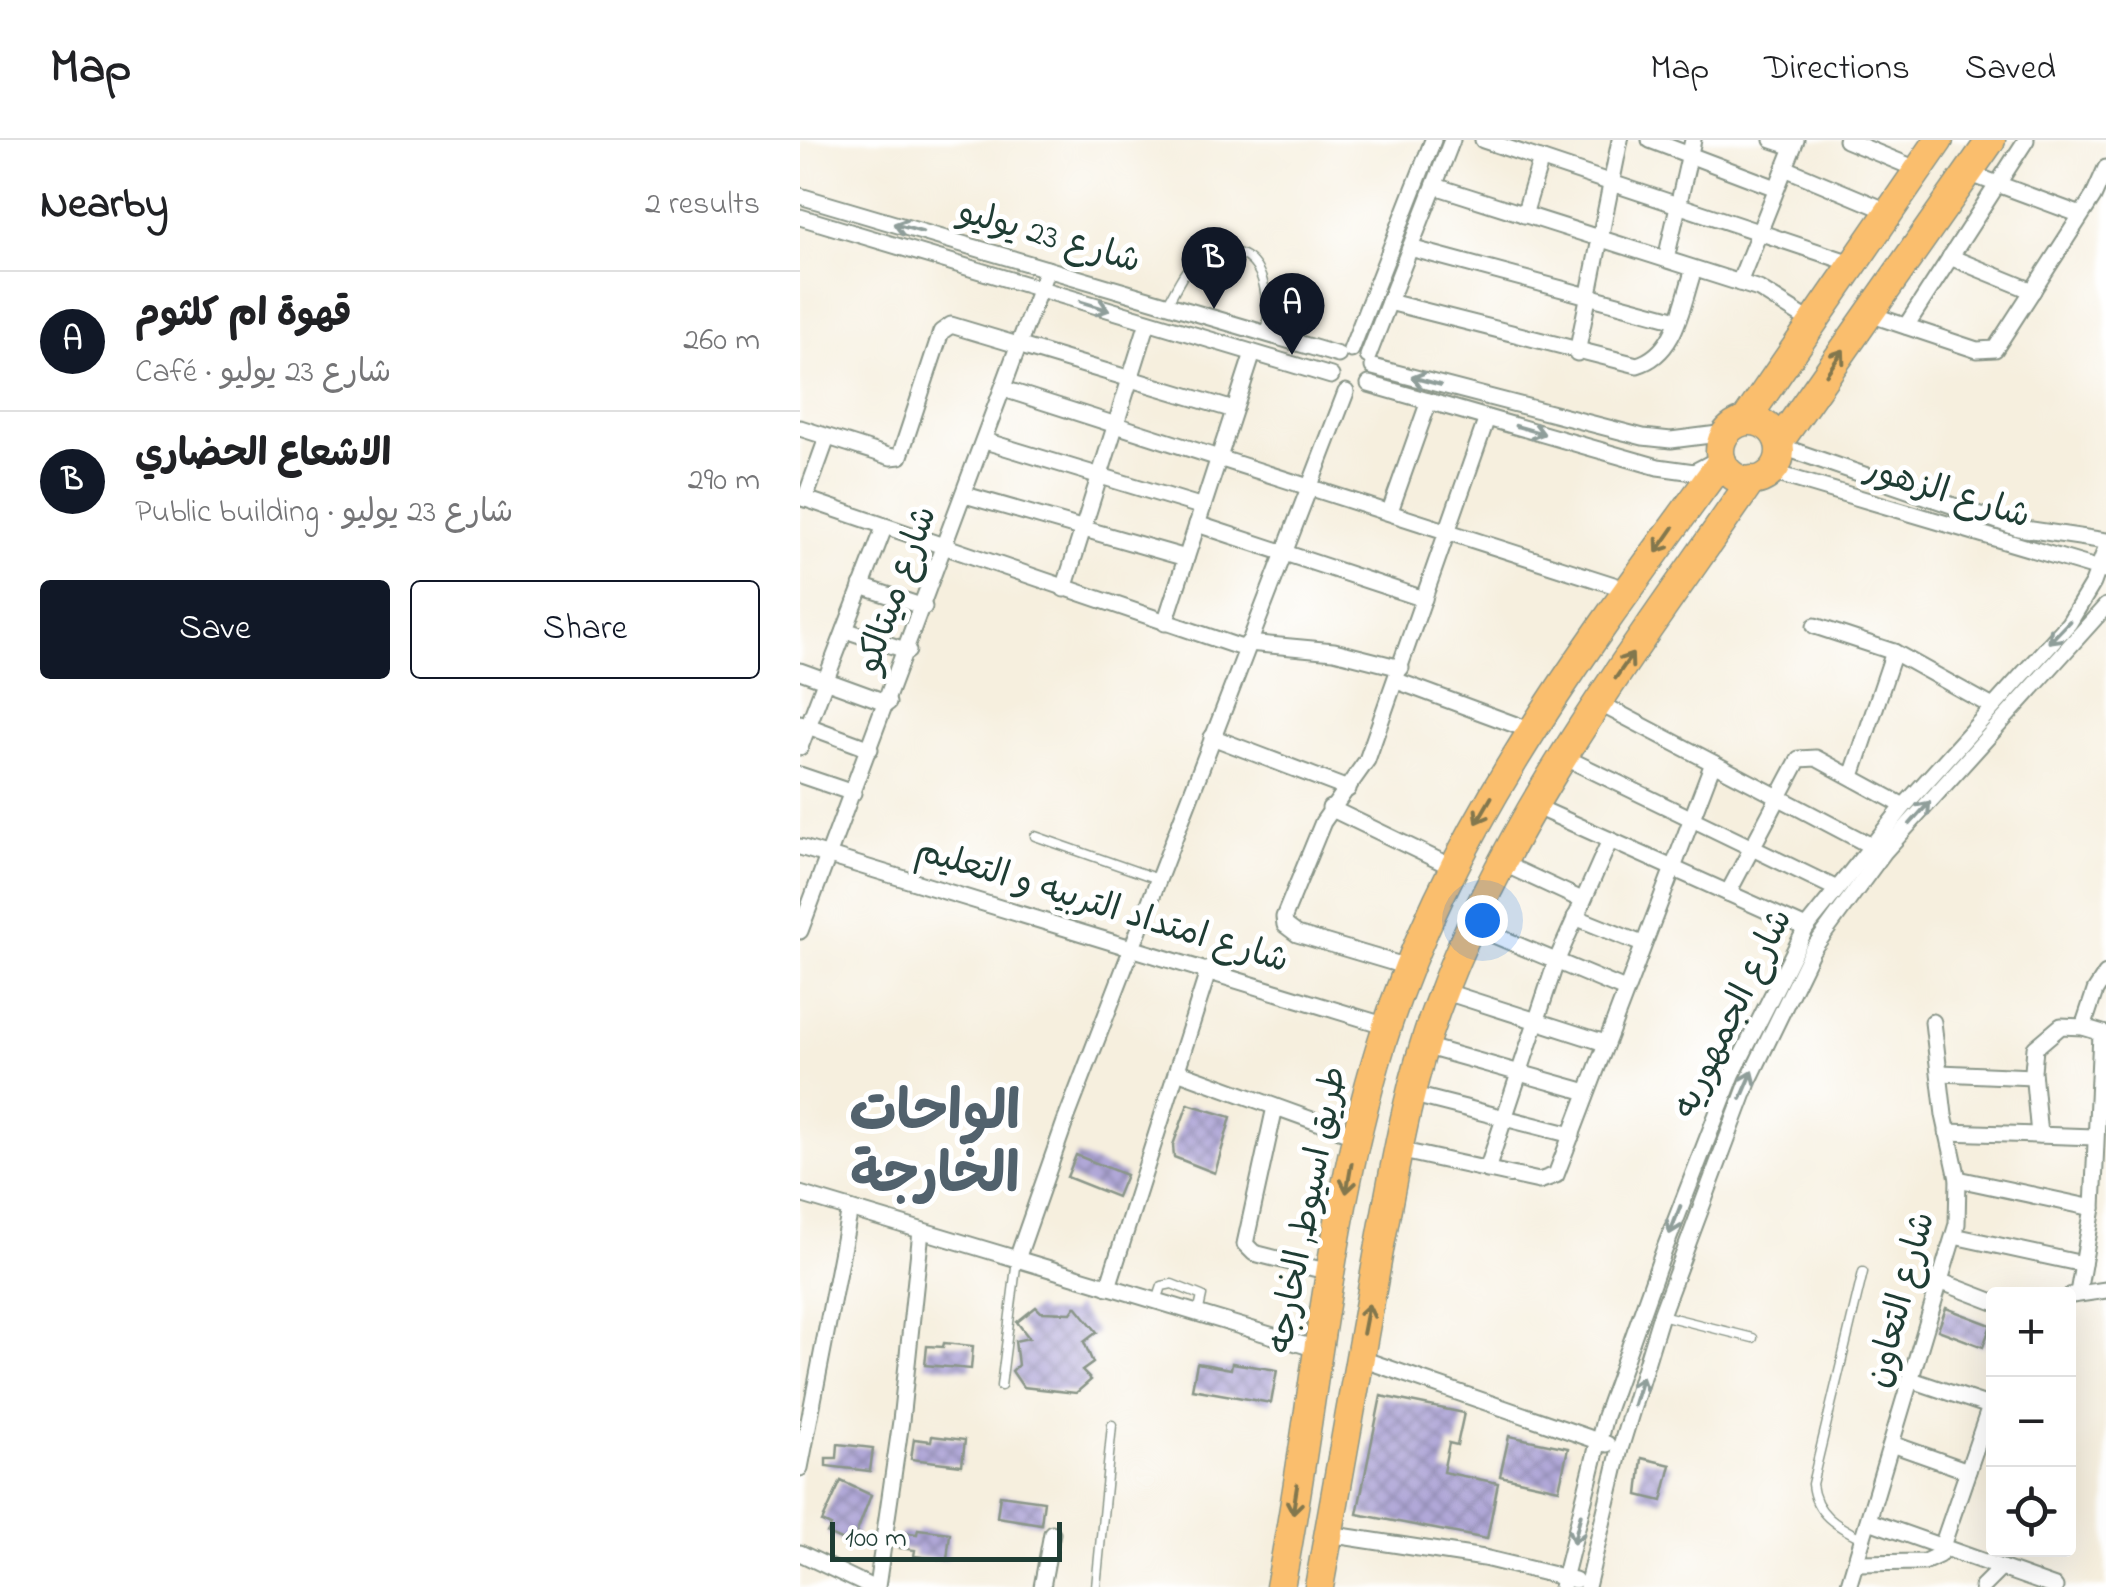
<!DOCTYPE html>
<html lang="en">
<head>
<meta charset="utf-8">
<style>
  body { margin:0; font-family:"Indie Flower","Playpen Sans Arabic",sans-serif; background:#f2f2f2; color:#202124 }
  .controls { position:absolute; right:30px; bottom:30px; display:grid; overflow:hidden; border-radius:10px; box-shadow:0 10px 40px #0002 }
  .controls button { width:90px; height:90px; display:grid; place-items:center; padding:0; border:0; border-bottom:2px solid #e0e0e0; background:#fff; color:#202124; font:50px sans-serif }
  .scale { position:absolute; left:30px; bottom:25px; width:232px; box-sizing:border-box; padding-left:10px; border:5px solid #1f3d34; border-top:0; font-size:28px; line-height:35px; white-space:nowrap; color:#1f3d34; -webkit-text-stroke:8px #fff; paint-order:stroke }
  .you { position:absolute; left:682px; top:780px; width:35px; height:35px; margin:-25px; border:8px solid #fff; border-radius:50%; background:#1a73e8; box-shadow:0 0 0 15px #1a73e833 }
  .badge { display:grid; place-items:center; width:65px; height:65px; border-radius:50%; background:#111827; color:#fff; font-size:32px; font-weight:700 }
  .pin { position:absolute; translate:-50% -82px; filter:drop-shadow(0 2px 5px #0008) }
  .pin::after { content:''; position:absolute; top:52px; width:35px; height:30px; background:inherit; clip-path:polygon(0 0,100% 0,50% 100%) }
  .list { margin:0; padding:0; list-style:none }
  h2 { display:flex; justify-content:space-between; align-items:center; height:130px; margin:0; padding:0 40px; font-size:42px }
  h2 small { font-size:32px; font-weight:400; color:#757577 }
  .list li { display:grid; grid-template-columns:65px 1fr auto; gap:30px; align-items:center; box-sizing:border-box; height:140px; padding:0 40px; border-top:2px solid #e0e0e0 }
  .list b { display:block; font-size:38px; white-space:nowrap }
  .list p { margin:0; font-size:32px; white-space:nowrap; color:#757577 }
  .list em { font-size:32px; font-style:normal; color:#757577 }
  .actions { display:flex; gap:20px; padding:30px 40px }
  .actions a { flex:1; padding:22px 0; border:2px solid #111827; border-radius:10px; text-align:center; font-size:35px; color:#111827 }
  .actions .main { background:#111827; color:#fff }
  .icon { flex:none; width:55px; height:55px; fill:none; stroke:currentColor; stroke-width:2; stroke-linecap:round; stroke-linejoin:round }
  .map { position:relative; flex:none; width:1306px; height:1447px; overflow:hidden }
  header { display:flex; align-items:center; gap:60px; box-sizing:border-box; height:140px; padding:0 50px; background:#fff; border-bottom:2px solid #e0e0e0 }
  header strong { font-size:48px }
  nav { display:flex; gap:55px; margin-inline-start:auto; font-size:35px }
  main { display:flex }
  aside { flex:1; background:#fff }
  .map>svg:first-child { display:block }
  .building { fill:url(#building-cross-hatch) }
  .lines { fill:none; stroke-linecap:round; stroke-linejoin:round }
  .lane-casing { stroke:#8a9689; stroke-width:11 }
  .street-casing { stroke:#8a9689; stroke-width:19 }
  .highway-casing { stroke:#8a9689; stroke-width:31 }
  .lane { stroke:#fff; stroke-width:8 }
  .street { stroke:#fff; stroke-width:15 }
  .highway { stroke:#fabe6d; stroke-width:28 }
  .oneway { stroke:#8f9e9a }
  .oneway2 { stroke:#82774e }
  .labels { text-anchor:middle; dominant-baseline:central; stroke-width:10; stroke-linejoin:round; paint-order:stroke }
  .street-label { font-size:35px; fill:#1f3d34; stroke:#fff }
  .town-label { font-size:55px; font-weight:bold; fill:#52626d; stroke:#fff }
</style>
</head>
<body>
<header>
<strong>Map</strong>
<nav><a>Map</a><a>Directions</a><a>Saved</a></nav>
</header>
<main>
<aside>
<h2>Nearby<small>2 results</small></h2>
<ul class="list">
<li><span class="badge">A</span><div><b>قهوة ام كلثوم</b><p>Café · شارع 23 يوليو</p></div><em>260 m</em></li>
<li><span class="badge">B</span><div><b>الاشعاع الحضاري</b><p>Public building · شارع 23 يوليو</p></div><em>290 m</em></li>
</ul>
<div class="actions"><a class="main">Save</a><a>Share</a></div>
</aside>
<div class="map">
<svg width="1306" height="1447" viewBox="0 0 1306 1447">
  <defs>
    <pattern id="building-cross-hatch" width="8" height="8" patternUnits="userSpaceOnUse" patternTransform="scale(2.5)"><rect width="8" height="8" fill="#b1a8d8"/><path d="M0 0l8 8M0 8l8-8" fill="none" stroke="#8f8ab0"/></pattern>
  </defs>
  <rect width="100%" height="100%" fill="#fff"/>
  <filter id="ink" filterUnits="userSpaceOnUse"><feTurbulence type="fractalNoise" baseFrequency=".01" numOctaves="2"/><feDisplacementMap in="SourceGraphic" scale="20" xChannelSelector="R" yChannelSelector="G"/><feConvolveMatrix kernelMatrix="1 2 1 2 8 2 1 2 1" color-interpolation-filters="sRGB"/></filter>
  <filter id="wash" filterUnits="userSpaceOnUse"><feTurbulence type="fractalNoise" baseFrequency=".0048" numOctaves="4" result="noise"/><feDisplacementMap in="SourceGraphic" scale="40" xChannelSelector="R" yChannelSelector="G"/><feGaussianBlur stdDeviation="2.25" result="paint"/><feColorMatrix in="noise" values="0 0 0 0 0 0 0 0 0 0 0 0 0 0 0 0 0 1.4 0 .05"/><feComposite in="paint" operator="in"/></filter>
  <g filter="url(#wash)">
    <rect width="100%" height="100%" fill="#f6efde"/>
    <g id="blocks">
      <g class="building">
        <polygon points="388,964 431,977 415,1033 374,1017 373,1005"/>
        <polygon points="276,1015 326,1035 317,1057 267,1037"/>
        <polygon points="276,1166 297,1192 284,1202 293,1223 282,1231 291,1240 276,1253 223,1247 212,1231 218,1225 215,1201 229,1198 217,1182 236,1167 241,1172 271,1173"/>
        <polygon points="1146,1168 1191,1185 1183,1207 1138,1190"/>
        <polygon points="144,1203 173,1206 171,1229 125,1225 127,1206 143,1207"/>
        <polygon points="397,1223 431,1229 432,1223 477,1230 471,1263 392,1249"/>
        <polygon points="581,1256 664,1273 657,1305 649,1303 643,1332 698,1343 687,1399 557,1374"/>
        <polygon points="132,1296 165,1300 162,1325 111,1319 114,1299 131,1301"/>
        <polygon points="709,1296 768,1308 759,1349 700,1336"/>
        <polygon points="38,1304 73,1308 70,1331 26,1326 26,1318 37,1318"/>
        <polygon points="842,1318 871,1325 862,1361 838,1355"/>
        <polygon points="41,1341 71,1355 52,1405 27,1394 31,1386 22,1382"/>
        <polygon points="200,1355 244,1361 241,1384 197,1377"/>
        <polygon points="118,1389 150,1393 147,1420 114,1416 115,1410 99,1408 101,1392 117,1394"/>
      </g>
    </g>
  </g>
  <g filter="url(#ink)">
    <use href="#blocks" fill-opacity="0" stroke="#8a9689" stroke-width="2.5"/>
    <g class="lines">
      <defs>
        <g id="lane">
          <path d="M367 164C376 149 384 129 398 118 406 112 417 109 428 111 469 115 467 163 468 194"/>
          <polyline points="235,696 358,739"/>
          <polyline points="357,1161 362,1146 372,1144 402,1156 398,1174"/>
          <polyline points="861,1175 953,1198"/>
          <polyline points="201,1246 217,1119"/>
          <path d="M1061 1398C1037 1386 1015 1374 1012 1344L1063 1132"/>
          <polyline points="296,1447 312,1285"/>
        </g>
        <g id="street">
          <polyline points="683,0 1054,124"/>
          <polyline points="850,0 976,48"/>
          <polyline points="972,0 993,7"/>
          <polyline points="1046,0 1119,30"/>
          <polyline points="985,28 1090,72"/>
          <polyline points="1168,33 1281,75"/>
          <polyline points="635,46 959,149 1013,183"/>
          <polyline points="0,56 538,215"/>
          <polyline points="724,75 741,19"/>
          <polyline points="0,77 531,236"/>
          <polyline points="610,108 877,180"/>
          <polyline points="1150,117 1233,151"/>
          <polyline points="866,119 893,0"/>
          <polyline points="939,143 996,0"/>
          <path d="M589 162 837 225C877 214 882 163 894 129"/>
          <polyline points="1069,174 1177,210 1195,209 1293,57 1306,28"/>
          <polyline points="1106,186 1226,0"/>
          <polyline points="551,210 633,0"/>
          <polyline points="777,213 820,0"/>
          <polyline points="568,216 652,0"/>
          <polyline points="573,227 843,297 871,300 926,293"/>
          <polyline points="569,244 858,327 894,332 915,321"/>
          <polyline points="204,249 829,450"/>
          <polyline points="0,288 91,317 100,316 141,192 151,185 434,270"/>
          <polyline points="185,301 403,367"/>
          <polyline points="980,306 1218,388 1306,401"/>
          <polyline points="971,332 1306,431"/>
          <polyline points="165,355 386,418"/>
          <polyline points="0,357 445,509"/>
          <polyline points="5,359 27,298"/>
          <polyline points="590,371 629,261"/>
          <polyline points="397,384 624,459"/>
          <polyline points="61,446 124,467"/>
          <polyline points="264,449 348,182"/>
          <polyline points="365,483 453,213"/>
          <polyline points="1015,486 1094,512 1191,566"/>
          <polyline points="45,490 108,511"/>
          <polyline points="448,503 534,511 601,528"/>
          <polyline points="0,531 88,563"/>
          <polyline points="597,541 732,591"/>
          <polyline points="799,563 1079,710"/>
          <polyline points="0,583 70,609"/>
          <polyline points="412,597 548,649"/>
          <polyline points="0,607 84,388"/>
          <polyline points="762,616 1035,748"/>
          <polyline points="0,635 53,653"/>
          <polyline points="1052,636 1094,512"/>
          <polyline points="732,665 1006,788"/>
          <polyline points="530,668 652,727"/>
          <polyline points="0,707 587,886"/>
          <polyline points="700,722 782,760"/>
          <polyline points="928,753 999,619 1016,618 1104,666"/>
          <polyline points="775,777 842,804"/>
          <polyline points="670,785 825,850"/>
          <polyline points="0,791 247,129"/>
          <polyline points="608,827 497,794 485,785 484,777 523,682 567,620 687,278"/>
          <polyline points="643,851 805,903"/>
          <polyline points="1283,887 1295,851 1306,834"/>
          <polyline points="624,906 787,952"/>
          <polyline points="377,931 556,996"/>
          <polyline points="1140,933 1233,937"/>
          <polyline points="610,954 772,995"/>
          <polyline points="475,967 445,1104 454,1113 533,1133"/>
          <polyline points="1147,992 1295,997"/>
          <polyline points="1239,995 1233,931 1235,908 1261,886 1283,887 1306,894"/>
          <polyline points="598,1010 739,1041 756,1035 913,623"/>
          <polyline points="687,1030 756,822 810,700"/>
          <polyline points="1158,1039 1293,1068"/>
          <polyline points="0,1054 520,1210"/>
          <polyline points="1154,1096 1283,1124"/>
          <polyline points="217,1119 265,982 546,252"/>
          <polyline points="1142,1142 1194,1162"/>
          <polyline points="308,1147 409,829"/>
          <polyline points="1278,1153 1293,1068 1301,894"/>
          <polyline points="1272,1155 1306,1150"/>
          <polyline points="559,1218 807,1304"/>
          <polyline points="1112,1240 1189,1266"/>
          <polyline points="1092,1304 1168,1331"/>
          <polyline points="0,1328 50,1069"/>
          <polyline points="1069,1381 1255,1447"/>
          <polyline points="528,1394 684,1418 775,1440"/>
          <polyline points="0,1413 71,1447"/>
          <polyline points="1056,1423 1124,1422 1139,1415 1194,1255"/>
          <polyline points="77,1447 101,1281 121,1091"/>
          <polyline points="242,1447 252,1393"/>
          <polyline points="762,1447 805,1276 863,1113 932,935 1006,788 1104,666 1269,483 1293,443 1306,408"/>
          <polyline points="787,1447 820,1309 861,1175 949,940 1012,810 1084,712 1306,466"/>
          <polyline points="1048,1447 1157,1084 1158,1039 1144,975 1133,882"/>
          <polyline points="1182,1447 1201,1428"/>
        </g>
        <g id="highway">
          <polyline points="945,281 1139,0"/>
          <circle cx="950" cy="311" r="30"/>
          <polyline points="979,302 1191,0"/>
          <path d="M480 1447C515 1268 527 1080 581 905 648 687 789 503 922 321"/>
          <path d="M519 1447C539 1333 559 1219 580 1105 595 1026 608 946 636 870 707 674 835 510 952 340"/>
        </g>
      </defs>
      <use href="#lane" class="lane-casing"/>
      <use href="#street" class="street-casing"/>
      <use href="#highway" class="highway-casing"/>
      <use href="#lane" class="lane"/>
      <use href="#street" class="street"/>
      <use href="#highway" class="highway"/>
    </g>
    <defs><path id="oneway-shaft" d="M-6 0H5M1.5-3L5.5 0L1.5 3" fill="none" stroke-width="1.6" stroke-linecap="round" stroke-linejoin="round" transform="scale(2.5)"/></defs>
    <g class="oneway">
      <use href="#oneway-shaft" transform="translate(108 88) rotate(-164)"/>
      <use href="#oneway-shaft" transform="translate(295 166) rotate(17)"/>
      <use href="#oneway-shaft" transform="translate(626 241) rotate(-165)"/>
      <use href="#oneway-shaft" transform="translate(730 290) rotate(16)"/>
      <use href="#oneway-shaft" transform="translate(1259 492) rotate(134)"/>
      <use href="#oneway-shaft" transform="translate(1120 673) rotate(-48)"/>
      <use href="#oneway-shaft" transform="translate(947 945) rotate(-67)"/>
      <use href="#oneway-shaft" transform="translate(875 1080) rotate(111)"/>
      <use href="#oneway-shaft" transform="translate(838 1251) rotate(-73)"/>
      <use href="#oneway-shaft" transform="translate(777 1389) rotate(104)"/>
    </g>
    <g class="oneway2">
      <use href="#oneway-shaft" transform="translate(1035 222) rotate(-55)"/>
      <use href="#oneway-shaft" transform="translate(865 400) rotate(125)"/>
      <use href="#oneway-shaft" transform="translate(824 526) rotate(-55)"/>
      <use href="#oneway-shaft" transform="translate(684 670) rotate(120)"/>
      <use href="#oneway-shaft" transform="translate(549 1038) rotate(100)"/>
      <use href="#oneway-shaft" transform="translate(566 1179) rotate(-79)"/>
      <use href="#oneway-shaft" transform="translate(495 1359) rotate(99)"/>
    </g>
  </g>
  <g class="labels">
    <g class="street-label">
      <text transform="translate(249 98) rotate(16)">شارع 23 يوليو</text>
      <text transform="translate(1147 354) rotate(17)">شارع الزهور</text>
      <text transform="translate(98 450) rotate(-70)">شارع ميتالكو</text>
      <text transform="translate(302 767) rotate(17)">شارع امتداد التربيه و التعليم</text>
      <text transform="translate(934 874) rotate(-64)">شارع الجمهوريه</text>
      <text transform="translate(509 1070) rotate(-79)">طريق اسيوط, الخارجه</text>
      <text transform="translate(1102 1160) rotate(-75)">شارع التعاون</text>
    </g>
    <g class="town-label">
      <text x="135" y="975">الواحات<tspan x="135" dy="63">الخارجة</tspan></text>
    </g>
  </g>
</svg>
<div class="controls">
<button>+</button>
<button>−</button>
<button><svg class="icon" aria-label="locate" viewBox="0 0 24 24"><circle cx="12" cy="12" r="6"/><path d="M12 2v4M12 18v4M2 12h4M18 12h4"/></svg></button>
</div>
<div class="scale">100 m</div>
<div class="you"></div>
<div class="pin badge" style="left:492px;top:215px">A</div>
<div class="pin badge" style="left:414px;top:169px">B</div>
</div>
</main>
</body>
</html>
